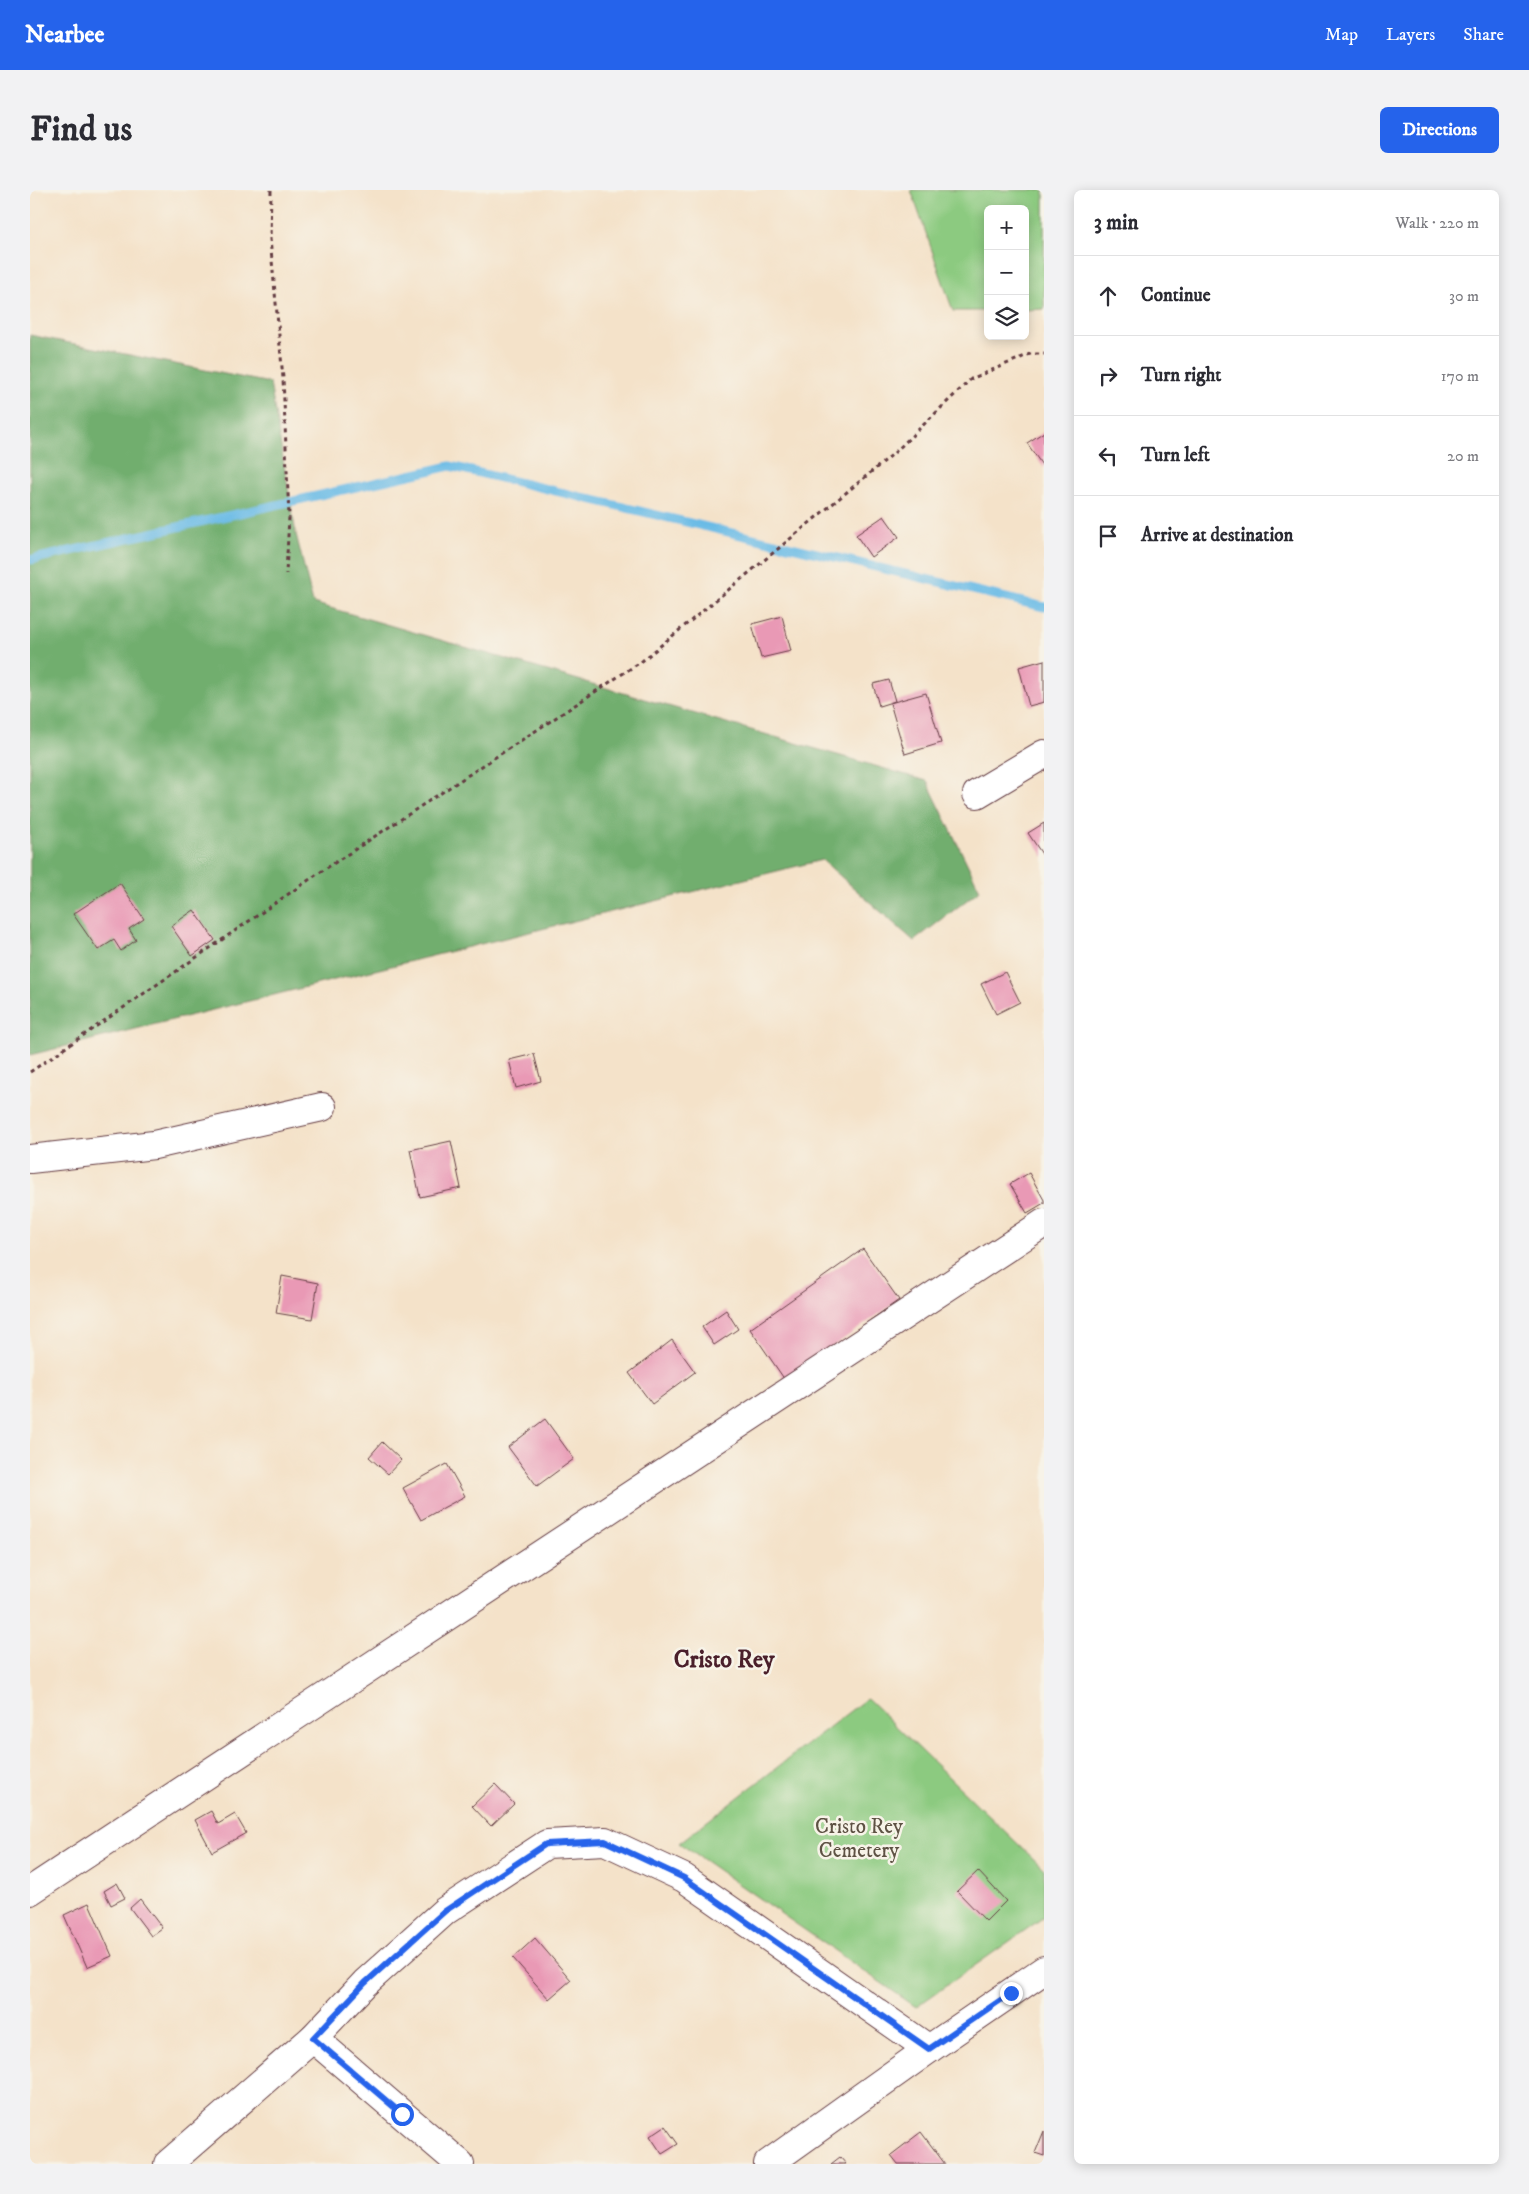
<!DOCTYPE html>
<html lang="en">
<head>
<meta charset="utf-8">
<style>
  body { margin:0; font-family:"IM FELL DW Pica",serif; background:#f2f2f3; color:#2b2b33 }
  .controls { position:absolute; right:15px; top:15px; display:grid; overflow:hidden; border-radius:8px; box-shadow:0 2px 12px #0003 }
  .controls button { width:45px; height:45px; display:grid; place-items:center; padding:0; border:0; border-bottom:1px solid #e1e1e2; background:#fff; color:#2b2b33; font:25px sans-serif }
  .stop { position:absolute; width:15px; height:15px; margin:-11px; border:4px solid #2563eb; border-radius:50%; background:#fff }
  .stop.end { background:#2563eb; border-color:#fff; box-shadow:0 1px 5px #0008 }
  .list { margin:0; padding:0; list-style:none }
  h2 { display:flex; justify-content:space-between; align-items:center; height:65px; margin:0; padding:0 20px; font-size:21px }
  h2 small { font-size:16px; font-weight:400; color:#7c7c81 }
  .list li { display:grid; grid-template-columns:32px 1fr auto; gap:15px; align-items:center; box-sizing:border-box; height:80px; padding:0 20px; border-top:1px solid #e1e1e2 }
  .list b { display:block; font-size:19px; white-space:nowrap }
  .list em { font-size:16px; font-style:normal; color:#7c7c81 }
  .icon { flex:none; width:28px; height:28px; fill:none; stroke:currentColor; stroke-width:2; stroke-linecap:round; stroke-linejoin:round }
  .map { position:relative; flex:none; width:1014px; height:1974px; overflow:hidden; border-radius:8px }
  header { display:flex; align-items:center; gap:30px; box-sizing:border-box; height:70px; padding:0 25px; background:#2563eb; color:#fff }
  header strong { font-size:24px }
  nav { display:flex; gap:28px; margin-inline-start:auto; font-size:18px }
  .intro { display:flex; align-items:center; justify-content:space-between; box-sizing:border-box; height:120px; padding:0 30px }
  h1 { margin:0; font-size:35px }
  .button { padding:12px 22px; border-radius:8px; background:#2563eb; color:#fff; font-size:18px; font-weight:700 }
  main { display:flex; gap:30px; padding:0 30px }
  aside { flex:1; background:#fff; border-radius:8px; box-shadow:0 2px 12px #0003 }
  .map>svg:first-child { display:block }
  .green { fill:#8cca80; stroke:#6b7456 }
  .forest { fill:#71ae6e; stroke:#5e664c }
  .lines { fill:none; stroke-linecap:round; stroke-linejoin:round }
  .stream { stroke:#6abbe6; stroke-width:9 }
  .building { fill:#e999b5 }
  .street-casing { stroke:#643c43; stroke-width:30 }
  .path { stroke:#643c43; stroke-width:3; stroke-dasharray:4 4; stroke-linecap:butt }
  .street { stroke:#fff; stroke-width:28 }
  .route { stroke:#2563eb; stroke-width:6 }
  .labels { text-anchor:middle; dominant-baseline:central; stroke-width:5; stroke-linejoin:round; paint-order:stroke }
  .park-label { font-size:21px; fill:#5e5244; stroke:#f7f3e8 }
  .quarter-label { font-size:24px; font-weight:bold; fill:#4a1f2b; stroke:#f7f3e8 }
</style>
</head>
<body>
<header>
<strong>Nearbee</strong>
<nav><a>Map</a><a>Layers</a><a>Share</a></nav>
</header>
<div class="intro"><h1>Find us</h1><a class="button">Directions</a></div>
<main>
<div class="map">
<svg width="1014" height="1974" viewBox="0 0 1014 1974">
  <rect width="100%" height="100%" fill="#f7f3e8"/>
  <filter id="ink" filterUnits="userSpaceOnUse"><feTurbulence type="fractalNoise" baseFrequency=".02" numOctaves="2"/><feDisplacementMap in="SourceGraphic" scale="10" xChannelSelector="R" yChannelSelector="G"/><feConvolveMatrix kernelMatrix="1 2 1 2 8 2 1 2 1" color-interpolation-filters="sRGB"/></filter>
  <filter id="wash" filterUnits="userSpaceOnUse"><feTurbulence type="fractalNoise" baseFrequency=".0096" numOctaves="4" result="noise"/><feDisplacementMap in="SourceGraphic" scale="20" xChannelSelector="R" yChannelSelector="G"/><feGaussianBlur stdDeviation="1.12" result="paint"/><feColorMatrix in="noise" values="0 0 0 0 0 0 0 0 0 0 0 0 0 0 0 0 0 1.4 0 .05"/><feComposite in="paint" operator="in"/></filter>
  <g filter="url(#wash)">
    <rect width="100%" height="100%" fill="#f4e2c9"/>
    <g class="green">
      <polygon points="881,0 1014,0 1014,119 995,120 995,19 958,19 958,121 923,121"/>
      <polygon points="837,1508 1014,1679 1014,1727 886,1817 649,1653"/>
    </g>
    <polygon class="forest" points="0,145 240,193 266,344 283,413 897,591 950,700 884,751 792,670 0,865"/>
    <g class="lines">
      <polyline class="stream" points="0,370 420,276 1014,417"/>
    </g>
    <g id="blocks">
      <g class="building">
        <polygon points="1014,242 1014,278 997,253"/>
        <polygon points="854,326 869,347 841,367 826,345"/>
        <polygon points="752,426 761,461 731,468 722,434"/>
        <polygon points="1014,470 1014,512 999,516 989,477"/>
        <polygon points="859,490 865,511 849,516 843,494"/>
        <polygon points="896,503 911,553 875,564 860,513"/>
        <polygon points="1014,633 1014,667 998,643"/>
        <polygon points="90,693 114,729 99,739 106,750 91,761 84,750 68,760 43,724"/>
        <polygon points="164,720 185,750 162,766 141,736"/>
        <polygon points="975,782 990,812 966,824 951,794"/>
        <polygon points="504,864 511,891 486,898 479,870"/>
        <polygon points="421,951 431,998 390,1007 380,960"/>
        <polygon points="999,983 1014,1010 1014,1013 997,1023 980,994"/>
        <polygon points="833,1059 869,1110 755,1190 720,1139"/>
        <polygon points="252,1086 288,1093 282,1129 246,1123"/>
        <polygon points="696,1120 708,1139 684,1155 672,1137"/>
        <polygon points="642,1150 665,1182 622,1214 599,1183"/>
        <polygon points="515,1229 544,1269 507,1296 478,1257"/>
        <polygon points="352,1252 371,1270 358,1284 339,1267"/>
        <polygon points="417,1274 435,1306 391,1330 373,1298"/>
        <polygon points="465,1594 484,1614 461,1636 442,1616"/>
        <polygon points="181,1621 188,1634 205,1624 216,1643 182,1662 165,1630"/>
        <polygon points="948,1681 976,1711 956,1731 927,1701"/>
        <polygon points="87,1693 95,1708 81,1715 74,1701"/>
        <polygon points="110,1709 132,1738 121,1746 100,1718"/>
        <polygon points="59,1713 82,1766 57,1777 34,1725"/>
        <polygon points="505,1748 541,1790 519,1809 483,1768"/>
        <polygon points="635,1936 648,1954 632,1964 620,1946"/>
        <polygon points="1014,1941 1014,1966 1005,1963"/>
        <polygon points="891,1942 915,1974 868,1974 861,1965"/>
        <polygon points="810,1967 816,1974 801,1974"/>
      </g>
    </g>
  </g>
  <g filter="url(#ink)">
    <use href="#blocks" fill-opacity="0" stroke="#643c43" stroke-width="1"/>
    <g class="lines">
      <defs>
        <g id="street">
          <polyline points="947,604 1014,564"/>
          <polyline points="0,969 124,955 292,917"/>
          <polyline points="0,1701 1014,1033"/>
          <polyline points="283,1848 430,1974"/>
          <polyline points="138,1974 283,1848 335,1793 415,1721 517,1654 575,1651 654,1688 899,1859"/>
          <polyline points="738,1974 899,1859 1014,1780"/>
        </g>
      </defs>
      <use href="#street" class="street-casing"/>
      <g class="path">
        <polyline points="241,0 240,49 253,188 259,327 256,384"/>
        <polyline points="0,882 286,685 612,471 863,264 941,189 1000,164 1014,164"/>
      </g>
      <use href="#street" class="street"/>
    </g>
  </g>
  <g class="lines" filter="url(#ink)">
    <polyline class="route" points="372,1924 283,1848 335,1793 415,1721 516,1654 575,1651 654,1688 899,1859 981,1803"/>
  </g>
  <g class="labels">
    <g class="park-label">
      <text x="829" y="1637">Cristo Rey<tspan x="829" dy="24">Cemetery</tspan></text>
    </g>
    <g class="quarter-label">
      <text x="694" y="1470">Cristo Rey</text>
    </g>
  </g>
</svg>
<div class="controls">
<button>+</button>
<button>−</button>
<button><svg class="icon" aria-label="layers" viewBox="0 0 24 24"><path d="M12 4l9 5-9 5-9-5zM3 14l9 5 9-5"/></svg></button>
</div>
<div class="stop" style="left:372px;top:1924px"></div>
<div class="stop end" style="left:981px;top:1803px"></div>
</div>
<aside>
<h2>3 min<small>Walk · 220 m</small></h2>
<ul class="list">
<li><svg class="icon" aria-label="ahead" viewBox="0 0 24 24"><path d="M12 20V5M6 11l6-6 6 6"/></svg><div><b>Continue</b></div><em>30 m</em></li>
<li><svg class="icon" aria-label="right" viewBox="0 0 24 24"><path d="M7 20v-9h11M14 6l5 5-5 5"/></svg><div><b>Turn right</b></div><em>170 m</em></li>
<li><svg class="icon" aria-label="left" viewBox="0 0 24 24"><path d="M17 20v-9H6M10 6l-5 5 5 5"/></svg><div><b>Turn left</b></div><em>20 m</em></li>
<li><svg class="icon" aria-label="arrive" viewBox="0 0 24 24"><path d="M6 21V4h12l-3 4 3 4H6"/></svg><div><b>Arrive at destination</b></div></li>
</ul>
</aside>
</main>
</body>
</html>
